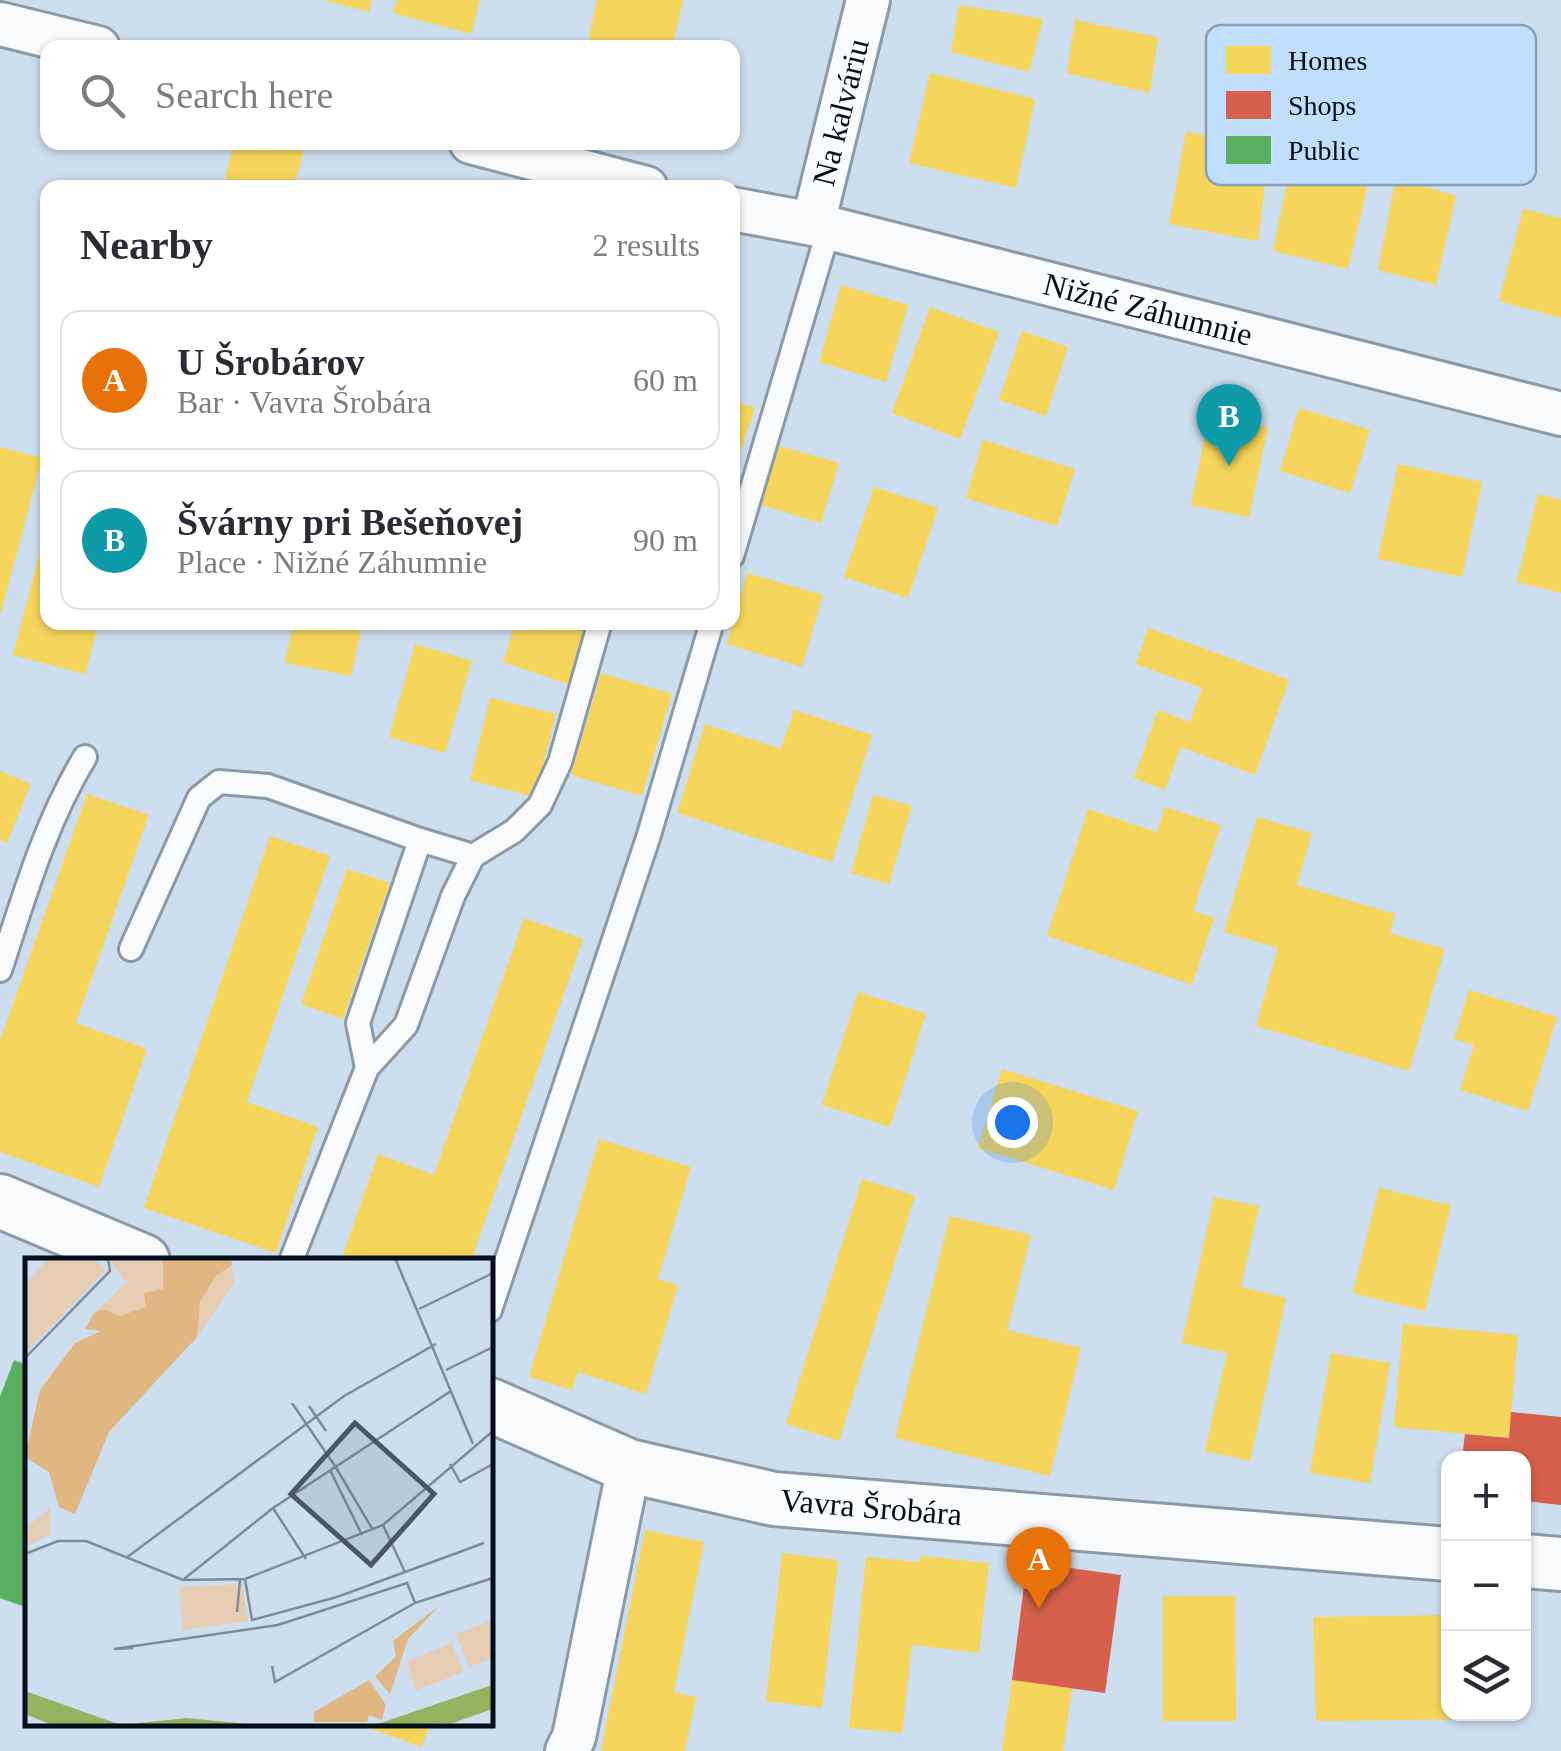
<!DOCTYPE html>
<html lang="en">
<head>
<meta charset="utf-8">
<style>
  body { margin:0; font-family:"Times New Roman",serif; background:#f7f7f7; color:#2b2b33 }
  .controls { position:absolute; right:30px; bottom:30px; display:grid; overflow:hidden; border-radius:20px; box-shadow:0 2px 8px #0004 }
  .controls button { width:90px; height:90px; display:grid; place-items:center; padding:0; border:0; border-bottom:2px solid #e1e1e2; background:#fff; color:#2b2b33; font:50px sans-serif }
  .you { position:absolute; left:1012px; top:1122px; width:35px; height:35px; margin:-25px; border:8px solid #fff; border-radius:50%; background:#1a73e8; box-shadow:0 0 0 15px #1a73e833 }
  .badge { display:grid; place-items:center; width:65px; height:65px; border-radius:50%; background:#d93025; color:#fff; font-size:32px; font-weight:700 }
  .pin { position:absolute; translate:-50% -82px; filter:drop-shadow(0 2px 5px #0008) }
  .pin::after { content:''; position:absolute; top:52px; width:35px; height:30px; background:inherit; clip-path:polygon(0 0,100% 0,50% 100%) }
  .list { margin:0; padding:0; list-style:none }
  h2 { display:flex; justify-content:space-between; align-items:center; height:130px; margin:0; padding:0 40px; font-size:42px }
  h2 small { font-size:32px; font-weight:400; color:#7c7c81 }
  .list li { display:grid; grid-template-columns:65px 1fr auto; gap:30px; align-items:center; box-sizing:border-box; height:140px; margin:0 20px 20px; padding:0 20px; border:2px solid #e1e1e2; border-radius:20px }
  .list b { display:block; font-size:38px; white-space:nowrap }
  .list p { margin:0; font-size:32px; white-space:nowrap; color:#7c7c81 }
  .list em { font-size:32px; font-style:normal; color:#7c7c81 }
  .icon { flex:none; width:55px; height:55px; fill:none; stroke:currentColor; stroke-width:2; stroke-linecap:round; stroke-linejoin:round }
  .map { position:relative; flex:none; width:1561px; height:1751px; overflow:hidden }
  .search { position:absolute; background:#fff; box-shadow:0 2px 8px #0004; left:40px; top:40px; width:700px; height:110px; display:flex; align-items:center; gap:25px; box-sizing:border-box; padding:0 35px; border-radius:20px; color:#7c7c81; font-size:38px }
  .panel { position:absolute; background:#fff; box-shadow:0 2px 8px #0004; left:40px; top:180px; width:700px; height:450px; border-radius:20px }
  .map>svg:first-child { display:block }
  .homes { fill:#f6d55c }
  .shops { fill:#d6604d }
  .public { fill:#5aae61 }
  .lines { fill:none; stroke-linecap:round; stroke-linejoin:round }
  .service-casing { stroke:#8c9aa8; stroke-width:28 }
  .minor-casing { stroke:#8c9aa8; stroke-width:48 }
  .tertiary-casing { stroke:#8c9aa8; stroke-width:58 }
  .service { stroke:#f8fafc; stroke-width:22 }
  .minor { stroke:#f8fafc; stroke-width:42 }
  .tertiary { stroke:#f8fafc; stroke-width:52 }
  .labels { text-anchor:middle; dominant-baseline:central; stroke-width:10; stroke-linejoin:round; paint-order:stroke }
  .street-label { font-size:32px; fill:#020e1a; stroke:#bfdffc }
  .inset-road { fill:none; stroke:#7c8b99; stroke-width:2.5 }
  .view { fill:#495764; fill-opacity:0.15; stroke:#495764; stroke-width:5 }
  .inset-edge { fill:none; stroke:#020e1a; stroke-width:5 }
  .key { fill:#bfdffc; stroke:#86a0b8; stroke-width:2.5 }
  .key-label { font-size:28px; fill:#020e1a }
</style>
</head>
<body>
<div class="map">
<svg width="1561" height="1751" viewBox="0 0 1561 1751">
  <rect width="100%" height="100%" fill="#cddeee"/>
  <g class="homes">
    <polygon points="324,0 372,0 369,12"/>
    <polygon points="397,0 480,0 471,34 393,13"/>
    <polygon points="597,0 683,0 672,48 587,48"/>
    <polygon points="959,5 1043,19 1029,72 951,52"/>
    <polygon points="1075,20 1158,37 1150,93 1067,73"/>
    <polygon points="930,73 1035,99 1016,188 909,163"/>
    <polygon points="1186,132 1270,147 1258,241 1169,224"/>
    <polygon points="1296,140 1374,159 1348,269 1273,251"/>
    <polygon points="234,142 306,142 294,188 223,188"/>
    <polygon points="1396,178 1456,196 1436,285 1378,270"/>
    <polygon points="1523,209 1561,218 1561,318 1499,301"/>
    <polygon points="841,285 908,305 886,382 819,362"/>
    <polygon points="930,307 999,332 960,439 892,413"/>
    <polygon points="1022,331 1068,347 1046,416 999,400"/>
    <polygon points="732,401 755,408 733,473 732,473"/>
    <polygon points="1299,408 1370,430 1350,493 1280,471"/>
    <polygon points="1209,415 1268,427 1249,517 1191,505"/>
    <polygon points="983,440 1075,469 1057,526 966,498"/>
    <polygon points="779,446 839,463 821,523 762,505"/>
    <polygon points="0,447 42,458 1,613 0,613"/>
    <polygon points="1398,464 1482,482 1462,577 1378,559"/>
    <polygon points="874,487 938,508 908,598 844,577"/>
    <polygon points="1538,494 1561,500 1561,593 1517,582"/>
    <polygon points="46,529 48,622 99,622 85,674 13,655"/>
    <polygon points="747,573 823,595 802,667 727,644"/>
    <polygon points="294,622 363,622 351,676 285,663"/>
    <polygon points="516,622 589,622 568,684 503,662"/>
    <polygon points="1148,628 1289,680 1255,775 1181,747 1165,790 1134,778 1158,710 1190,722 1202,688 1136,664"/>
    <polygon points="415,644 472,661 445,753 389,737"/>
    <polygon points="601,673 672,694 642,796 571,775"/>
    <polygon points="490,698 556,714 535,797 470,780"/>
    <polygon points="794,710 872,735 832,862 677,813 705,724 781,749"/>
    <polygon points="0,771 31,784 7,843 0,840"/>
    <polygon points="87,794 149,815 76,1023 147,1049 99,1187 0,1152 0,1041"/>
    <polygon points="873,795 912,806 889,884 851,873"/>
    <polygon points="1165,807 1221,825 1193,911 1214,918 1192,985 1047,936 1088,809 1157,832"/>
    <polygon points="1257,817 1312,833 1297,885 1395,914 1390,933 1445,949 1409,1071 1256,1026 1278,948 1224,932"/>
    <polygon points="270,836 330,856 247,1102 318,1127 276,1253 144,1208"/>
    <polygon points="347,869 390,883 343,1019 301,1004"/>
    <polygon points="524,918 583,939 471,1261 341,1261 378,1154 434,1175"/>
    <polygon points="1469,990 1557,1017 1528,1111 1460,1090 1474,1045 1454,1039"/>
    <polygon points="858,992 926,1014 890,1127 822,1105"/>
    <polygon points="1002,1069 1138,1111 1114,1190 978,1148"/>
    <polygon points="599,1139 691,1167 658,1279 678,1285 646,1394 578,1372 572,1390 529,1377"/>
    <polygon points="862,1179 915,1196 839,1441 786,1424"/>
    <polygon points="1379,1188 1451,1205 1425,1311 1353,1293"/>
    <polygon points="1214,1197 1259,1206 1241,1287 1286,1298 1250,1461 1205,1451 1227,1353 1182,1343"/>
    <polygon points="950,1216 1031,1235 1007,1330 1081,1348 1050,1476 895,1438"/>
    <polygon points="1403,1324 1518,1335 1509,1438 1394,1427"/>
    <polygon points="1331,1353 1390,1363 1370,1483 1310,1473"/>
    <polygon points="645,1530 704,1542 674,1692 696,1697 685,1751 601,1751"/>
    <polygon points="782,1553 838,1560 822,1708 766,1701"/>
    <polygon points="921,1556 989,1563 979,1653 912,1645 902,1733 849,1728 866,1557 920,1562"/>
    <polygon points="1163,1596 1235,1596 1236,1721 1163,1721"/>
    <polygon points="1448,1615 1448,1714 1492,1714 1493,1719 1316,1721 1313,1617"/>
    <polygon points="1012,1680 1072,1688 1063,1751 1002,1751"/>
    <polygon points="357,1724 430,1724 422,1747"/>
  </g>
  <g class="shops">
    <polygon points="1511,1412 1561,1417 1561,1505 1524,1501 1524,1458 1462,1458 1465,1434 1509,1438"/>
    <polygon points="1027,1562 1121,1575 1105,1693 1012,1680"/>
  </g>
  <polygon class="public" points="14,1360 28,1365 28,1431 24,1439 28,1441 28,1608 0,1598 0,1397"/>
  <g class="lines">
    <defs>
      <g id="service">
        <polyline points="732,556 829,228"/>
        <polyline points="131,949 199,798 219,782 268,786 420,840 473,856"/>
        <path d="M0 970C24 897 45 823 85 757"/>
        <polyline points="367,1068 358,1023 420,840"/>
        <polyline points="291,1261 367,1068 406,1025 453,896 473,856 514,831 540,805 560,762 600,622"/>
        <polyline points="490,1310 648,838 712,622"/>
      </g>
      <g id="minor">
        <polyline points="0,24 98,48"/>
        <polyline points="471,142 646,188"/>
        <path id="s1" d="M732 209 813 224 1561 414"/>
        <path id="s2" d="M813 224 868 0"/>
        <polyline points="567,1751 574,1737 629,1466"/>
      </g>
      <g id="tertiary">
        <polyline points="0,1201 143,1261"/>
        <path id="s3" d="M490 1405 629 1466 774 1499 1448 1554"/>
        <polyline points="1524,1561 1561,1564"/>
      </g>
    </defs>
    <use href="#service" class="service-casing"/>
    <use href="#minor" class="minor-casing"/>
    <use href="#tertiary" class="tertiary-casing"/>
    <use href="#service" class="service"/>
    <use href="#minor" class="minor"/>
    <use href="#tertiary" class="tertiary"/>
  </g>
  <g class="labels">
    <g class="street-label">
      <text stroke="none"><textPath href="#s2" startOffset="115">Na kalváriu</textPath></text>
      <text stroke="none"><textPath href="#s1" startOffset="428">Nižné Záhumnie</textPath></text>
      <text stroke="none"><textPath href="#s3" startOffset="398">Vavra Šrobára</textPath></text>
    </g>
  </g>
  <g transform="translate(25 1258)">
    <rect width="468" height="468" fill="#cddeee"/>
    <path d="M25 0H68L81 12 0 95V26ZM84 0H138V32L117 52 95 59 69 55 101 25ZM207 7 209 25 172 79 175 44 191 18ZM25 250V276L0 290 1 270Z" fill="#e6cdb4"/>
    <path d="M138 0H206L207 7 191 18 175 44 172 79 84 174 50 256 34 249 24 214 0 199 15 132 50 85 76 73 60 71 69 55 79 51 95 58 121 49 119 35 138 31ZM414 348 383 381 365 436 350 418 371 399 368 383ZM344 422 361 447 357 462 344 457 342 464H289V454Z" fill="#e0b682"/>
    <path d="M217 326 223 363 158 372 154 329Z" fill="#e6cdb4"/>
    <path d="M467 362V400L444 409 431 376ZM427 385 438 414 391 432 382 403Z" fill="#e6cdb4"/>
    <path d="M467 427V451L428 465 350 467ZM0 433 96 467 161 460 234 467H27L0 456Z" fill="#94b35e"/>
    <path class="inset-road" d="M370 0 448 186M394 51 468 15M0 100 85 13 83 0M421 112 468 89M267 145 310 208M284 148 301 173M425 206 435 224 468 206M310 208 348 272M305 212 337 277M248 250 281 301M358 267 380 314M0 296 33 283H61L158 322 220 321 358 267 468 173M101 300 319 138 411 86M159 321 248 250 426 133M220 321 227 362 312 339 459 285M212 354 215 322M108 390 89 391 253 367 382 325 390 345 468 320M247 408 250 424 390 345"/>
    <path class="view" d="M330 165 409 236 346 307 266 236Z"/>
    <rect width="468" height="468" class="inset-edge"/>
  </g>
  <rect x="1206" y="25" width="330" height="160" rx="15" class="key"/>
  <rect x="1226" y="46" width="45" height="28" fill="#f6d55c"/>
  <rect x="1226" y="91" width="45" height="28" fill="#d6604d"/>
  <rect x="1226" y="136" width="45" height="28" fill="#5aae61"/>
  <g class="key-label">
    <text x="1288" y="70">Homes</text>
    <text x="1288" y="115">Shops</text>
    <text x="1288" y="160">Public</text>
  </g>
</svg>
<div class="controls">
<button>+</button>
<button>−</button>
<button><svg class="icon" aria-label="layers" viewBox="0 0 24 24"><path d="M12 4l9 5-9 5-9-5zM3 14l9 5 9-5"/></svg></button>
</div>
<div class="you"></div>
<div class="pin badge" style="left:1039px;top:1609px;background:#e8710a">A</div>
<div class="pin badge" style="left:1229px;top:466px;background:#0f9aa8">B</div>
<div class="search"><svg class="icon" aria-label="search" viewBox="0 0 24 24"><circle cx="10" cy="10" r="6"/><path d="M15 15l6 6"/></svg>Search here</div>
<section class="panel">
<h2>Nearby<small>2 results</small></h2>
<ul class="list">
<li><span class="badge" style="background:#e8710a">A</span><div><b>U Šrobárov</b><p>Bar · Vavra Šrobára</p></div><em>60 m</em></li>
<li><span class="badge" style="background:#0f9aa8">B</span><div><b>Švárny pri Bešeňovej</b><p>Place · Nižné Záhumnie</p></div><em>90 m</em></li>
</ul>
</section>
</div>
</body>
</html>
